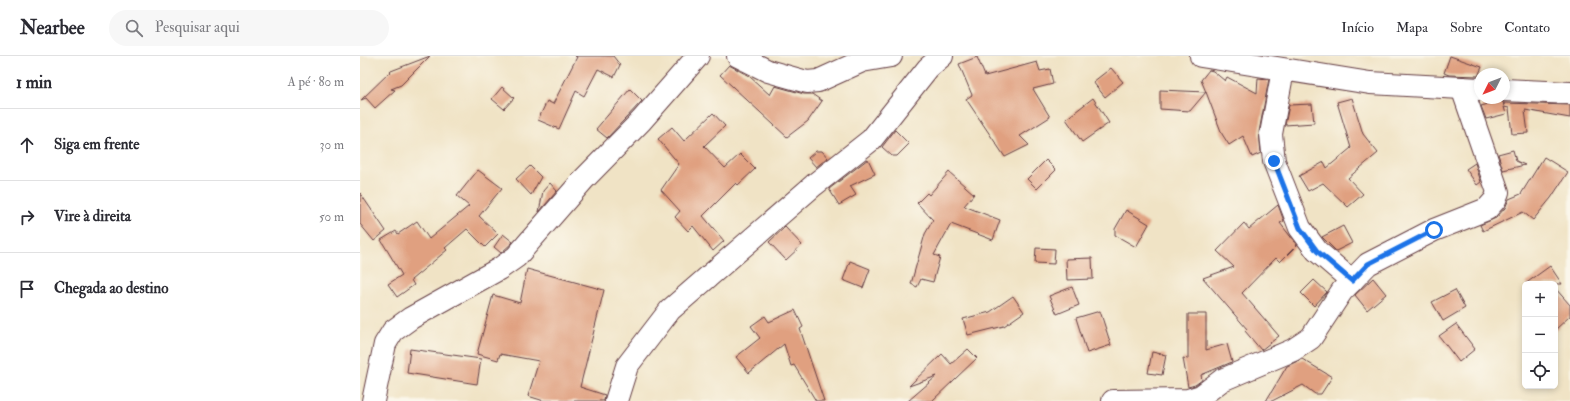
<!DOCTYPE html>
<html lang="pt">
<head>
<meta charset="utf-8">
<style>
  body { margin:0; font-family:"IM FELL Double Pica",serif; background:#f7f7f7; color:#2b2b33 }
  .controls { position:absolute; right:12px; bottom:12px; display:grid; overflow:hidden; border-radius:6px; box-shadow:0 2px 6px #0003 }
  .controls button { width:36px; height:36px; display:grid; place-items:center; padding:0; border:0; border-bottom:1px solid #e1e1e2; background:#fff; color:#2b2b33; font:20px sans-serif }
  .compass { position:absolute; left:1114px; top:12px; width:36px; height:36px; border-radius:50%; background:#fff; box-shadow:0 2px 6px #0003; rotate:228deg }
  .stop { position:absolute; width:12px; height:12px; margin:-9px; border:3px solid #1a73e8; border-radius:50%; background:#fff }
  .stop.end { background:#1a73e8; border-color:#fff; box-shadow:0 1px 4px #0008 }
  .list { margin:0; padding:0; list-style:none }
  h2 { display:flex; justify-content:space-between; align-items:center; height:52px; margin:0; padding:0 16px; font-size:17px }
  h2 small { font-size:13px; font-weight:400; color:#7c7c81 }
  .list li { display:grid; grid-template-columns:26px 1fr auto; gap:12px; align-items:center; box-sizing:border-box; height:72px; padding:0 16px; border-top:1px solid #e1e1e2 }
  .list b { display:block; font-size:15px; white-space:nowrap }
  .list em { font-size:13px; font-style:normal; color:#7c7c81 }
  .icon { flex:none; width:22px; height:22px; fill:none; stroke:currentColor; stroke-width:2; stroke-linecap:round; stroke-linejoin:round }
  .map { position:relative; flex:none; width:1210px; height:345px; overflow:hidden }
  header { display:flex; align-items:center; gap:24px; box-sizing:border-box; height:56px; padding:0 20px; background:#fff; border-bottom:1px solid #e1e1e2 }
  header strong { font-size:19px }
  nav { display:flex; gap:22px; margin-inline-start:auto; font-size:14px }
  .search { width:280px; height:36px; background:#f7f7f7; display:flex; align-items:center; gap:10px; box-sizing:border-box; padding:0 14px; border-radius:22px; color:#7c7c81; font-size:15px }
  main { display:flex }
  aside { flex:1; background:#fff }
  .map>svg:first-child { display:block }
  .building { fill:#e0a080 }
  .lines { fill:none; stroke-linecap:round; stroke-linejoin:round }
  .minor-casing { stroke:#633c42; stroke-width:24 }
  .minor { stroke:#fff; stroke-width:22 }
  .route { stroke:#1a73e8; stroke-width:5 }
</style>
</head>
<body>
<header>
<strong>Nearbee</strong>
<div class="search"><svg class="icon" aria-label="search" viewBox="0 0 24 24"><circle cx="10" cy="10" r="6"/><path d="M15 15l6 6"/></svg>Pesquisar aqui</div>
<nav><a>Início</a><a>Mapa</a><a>Sobre</a><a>Contato</a></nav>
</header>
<main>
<aside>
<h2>1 min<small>A pé · 80 m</small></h2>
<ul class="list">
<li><svg class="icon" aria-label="ahead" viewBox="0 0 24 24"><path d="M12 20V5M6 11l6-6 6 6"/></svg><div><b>Siga em frente</b></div><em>30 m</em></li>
<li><svg class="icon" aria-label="right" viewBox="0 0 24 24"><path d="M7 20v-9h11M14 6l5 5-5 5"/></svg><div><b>Vire à direita</b></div><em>50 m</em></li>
<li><svg class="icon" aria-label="arrive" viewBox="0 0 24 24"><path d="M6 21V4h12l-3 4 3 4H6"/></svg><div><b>Chegada ao destino</b></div></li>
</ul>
</aside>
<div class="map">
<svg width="1210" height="345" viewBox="0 0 1210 345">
  <rect width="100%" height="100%" fill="#fbf7ec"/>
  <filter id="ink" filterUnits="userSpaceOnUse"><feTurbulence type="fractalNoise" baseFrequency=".025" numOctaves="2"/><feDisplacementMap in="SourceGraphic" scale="8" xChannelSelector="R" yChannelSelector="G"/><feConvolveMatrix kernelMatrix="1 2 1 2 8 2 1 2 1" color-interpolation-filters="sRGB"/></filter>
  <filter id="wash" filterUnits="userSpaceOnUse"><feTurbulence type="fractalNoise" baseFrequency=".012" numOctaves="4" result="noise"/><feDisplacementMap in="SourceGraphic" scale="16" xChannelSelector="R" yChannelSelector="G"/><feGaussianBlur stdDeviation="0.9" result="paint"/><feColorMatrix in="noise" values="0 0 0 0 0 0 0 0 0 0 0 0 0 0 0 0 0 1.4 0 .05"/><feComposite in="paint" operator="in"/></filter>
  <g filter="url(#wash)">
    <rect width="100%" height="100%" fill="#f0e3c5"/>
    <g id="blocks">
      <g class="building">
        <polygon points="70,0 41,29 31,33 35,34 15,52 6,42 1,44 31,15"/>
        <polygon points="215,0 253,0 260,9 254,21 238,13 224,40 216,35 199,73 178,64 187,45 193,48 217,1"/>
        <polygon points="1090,0 1122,11 1118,20 1089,19 1084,17"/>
        <polygon points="617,1 625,20 677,6 680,15 690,13 693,28 673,33 690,61 660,80 669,89 645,101 606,43 612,39 599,8"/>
        <polygon points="369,9 389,20 410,39 415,30 444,38 452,38 462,45 448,65 427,81 360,19"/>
        <polygon points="751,12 763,26 745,41 733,26"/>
        <polygon points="849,14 853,15 865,25 867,21 897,37 898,22 909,23 899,76 901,97 892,101 883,80 869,89 862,78 846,36 830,55 800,53 800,34 846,36 841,24"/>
        <polygon points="142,31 154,42 144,53 132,43"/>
        <polygon points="270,33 282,45 247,82 236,73"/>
        <polygon points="733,42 749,67 722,86 706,63"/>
        <polygon points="992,42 1003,78 1018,97 988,122 1003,138 988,151 963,127 948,135 939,120 964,106 967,112 991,92 977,46"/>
        <polygon points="1139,45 1143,46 1144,50 1144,47 1210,49 1210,62 1165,54 1168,77 1152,78 1149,52 1144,51 1146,58 1126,63 1121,50"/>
        <polygon points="952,48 954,67 925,69 929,49"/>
        <polygon points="353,57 365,70 344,90 365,112 380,98 395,113 378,129 376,127 343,160 364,185 353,195 333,170 328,175 315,161 320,155 301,134 319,108 298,83 312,71 324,85"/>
        <polygon points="535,74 549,88 537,100 532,100 522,91"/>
        <polygon points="1153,94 1156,105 1165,109 1143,114 1138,98"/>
        <polygon points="456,95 462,95 468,102 456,111 448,102"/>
        <polygon points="1184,101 1208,116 1191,142 1173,164 1163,156 1123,175 1120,169 1136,162 1145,152 1149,143 1161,138"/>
        <polygon points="508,103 515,118 490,130 496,139 479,149 469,133"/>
        <polygon points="686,104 696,114 677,133 667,123"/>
        <polygon points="1115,107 1121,126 1117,129 1106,113"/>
        <polygon points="170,110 181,121 171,139 156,123"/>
        <polygon points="118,114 142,132 119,160 138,178 125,191 107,173 85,192 87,194 51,224 54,229 37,241 28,228 42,219 21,184 36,175 38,178 57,165 69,183 109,150 97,140"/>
        <polygon points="589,116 614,138 604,150 640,164 633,184 591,168 574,199 580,201 573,226 561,223 557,231 551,228 565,178 573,164 557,147 567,137 569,139"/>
        <polygon points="190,127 197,135 179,156 183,135"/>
        <polygon points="0,137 26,175 14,185 0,168"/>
        <polygon points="918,149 924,165 920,167 937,189 920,206 916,202 882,237 919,280 901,294 885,275 887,273 843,222 874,211 857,195 884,167 889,173"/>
        <polygon points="766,154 789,168 776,191 755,179 755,173"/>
        <polygon points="983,170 992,187 976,195 962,181"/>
        <polygon points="425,171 442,189 426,204 409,186"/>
        <polygon points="143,178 153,186 141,197 134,191"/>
        <polygon points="676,192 695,193 694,208 675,207"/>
        <polygon points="732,202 733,223 707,224 706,203"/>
        <polygon points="490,205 510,213 503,232 483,224"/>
        <polygon points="1190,210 1202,228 1165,228"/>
        <polygon points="167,213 244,234 220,331 245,339 244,345 184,345 168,340 179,305 140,298 138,304 117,298 133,239 160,247"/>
        <polygon points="1013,222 1026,238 1007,254 995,239"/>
        <polygon points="954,224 967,236 954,250 941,237"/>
        <polygon points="712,231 719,249 697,258 689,240"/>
        <polygon points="1195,232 1210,249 1210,260 1195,274"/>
        <polygon points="1095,234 1105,252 1083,265 1072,246"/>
        <polygon points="653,240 664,256 644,270 608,279 603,263 630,256"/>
        <polygon points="435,254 443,271 440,273 464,345 456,345 434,309 431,310 424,288 389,317 376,301 400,282 391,270 405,260 409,266"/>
        <polygon points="740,255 751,289 727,297 716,262"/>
        <polygon points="828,258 846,258 846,294 867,288 872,306 841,319 842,324 835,329 828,331 823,302 828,303"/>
        <polygon points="1096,268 1115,293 1099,306 1079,280"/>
        <polygon points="50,293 121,303 117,328 47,317"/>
        <polygon points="608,293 617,302 572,345 548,345 577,320 549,330 582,298 591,308"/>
        <polygon points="792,296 806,299 802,319 788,317"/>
        <polygon points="942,303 972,321 961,338 955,338 943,329 912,345 906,345 927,310"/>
      </g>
    </g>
  </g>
  <g filter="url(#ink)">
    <use href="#blocks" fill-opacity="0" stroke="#633c42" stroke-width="1"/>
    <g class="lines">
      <defs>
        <g id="minor">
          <polyline points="378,0 408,15 447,26 458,25 502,5 531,0"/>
          <polyline points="841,0 1010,27 1120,33"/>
          <polyline points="923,14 911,78 914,105 940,172 957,195 992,225"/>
          <polyline points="1144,34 1210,37"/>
          <polyline points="13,345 25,288 33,275 51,262 139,213 156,201 224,123 281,65 338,0"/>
          <polyline points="256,345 267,310 310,254 454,129 511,84 568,12 582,0"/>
          <polyline points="753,345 828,344 841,340 862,324 933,294 951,282 982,235 1008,208 1074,174 1127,153 1135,144 1138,136 1102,32"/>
        </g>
      </defs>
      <use href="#minor" class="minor-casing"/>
      <use href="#minor" class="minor"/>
    </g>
  </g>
  <g class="lines" filter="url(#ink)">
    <polyline class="route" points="914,105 940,172 957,195 992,225 1008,208 1074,174"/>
  </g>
</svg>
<div class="controls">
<button>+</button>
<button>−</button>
<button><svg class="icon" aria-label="locate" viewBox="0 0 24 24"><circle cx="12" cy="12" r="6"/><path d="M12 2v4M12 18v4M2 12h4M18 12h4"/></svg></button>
</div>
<svg class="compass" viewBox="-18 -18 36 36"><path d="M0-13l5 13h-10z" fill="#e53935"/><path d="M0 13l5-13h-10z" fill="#7c7c81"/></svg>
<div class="stop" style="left:1074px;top:174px"></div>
<div class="stop end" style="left:914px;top:105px"></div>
</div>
</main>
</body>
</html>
